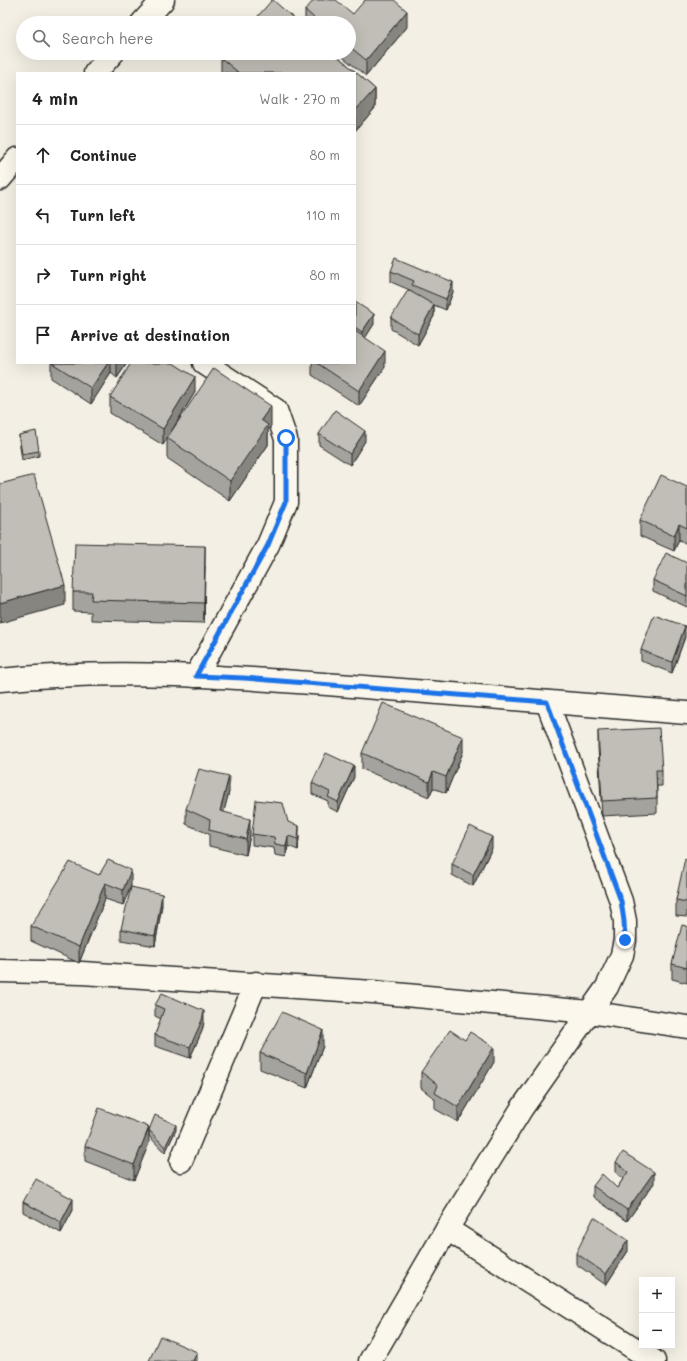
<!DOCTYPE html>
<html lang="en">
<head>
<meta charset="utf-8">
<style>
  body { margin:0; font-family:Mali,sans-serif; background:#f2f2f2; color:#222 }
  .controls { position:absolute; right:12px; bottom:12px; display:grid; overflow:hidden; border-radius:0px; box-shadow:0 4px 16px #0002 }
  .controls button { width:36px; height:36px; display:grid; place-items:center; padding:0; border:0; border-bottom:1px solid #e0e0e0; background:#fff; color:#222; font:20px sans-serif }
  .stop { position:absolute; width:12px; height:12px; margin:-9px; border:3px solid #1a73e8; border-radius:50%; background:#fff }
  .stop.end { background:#1a73e8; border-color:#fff; box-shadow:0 1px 4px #0008 }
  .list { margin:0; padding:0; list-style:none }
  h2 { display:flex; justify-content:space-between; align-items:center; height:52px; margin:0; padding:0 16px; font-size:17px }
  h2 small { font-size:13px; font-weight:400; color:#767676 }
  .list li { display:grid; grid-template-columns:26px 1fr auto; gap:12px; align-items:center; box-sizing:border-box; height:60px; padding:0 16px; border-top:1px solid #e0e0e0 }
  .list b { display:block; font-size:15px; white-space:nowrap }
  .list em { font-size:13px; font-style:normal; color:#767676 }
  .icon { flex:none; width:22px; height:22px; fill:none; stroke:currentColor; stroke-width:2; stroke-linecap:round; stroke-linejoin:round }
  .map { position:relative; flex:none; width:687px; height:1361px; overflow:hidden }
  .search { position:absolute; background:#fff; box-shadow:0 4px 16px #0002; left:16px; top:16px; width:340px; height:44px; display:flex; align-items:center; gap:10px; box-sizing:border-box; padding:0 14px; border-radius:22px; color:#767676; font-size:15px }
  .panel { position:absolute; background:#fff; box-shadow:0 4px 16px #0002; left:16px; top:72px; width:340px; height:292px; border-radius:0px }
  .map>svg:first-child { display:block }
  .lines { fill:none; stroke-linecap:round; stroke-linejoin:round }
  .minor-casing { stroke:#2b2b2b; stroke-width:25 }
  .tertiary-casing { stroke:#2b2b2b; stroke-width:25 }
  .minor { stroke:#fbf7ec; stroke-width:22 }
  .tertiary { stroke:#fbf7ec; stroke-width:22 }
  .wall { fill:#a5a39d; stroke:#2b2b2b }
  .shaded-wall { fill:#86857f; stroke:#2b2b2b }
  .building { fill:#c0beb6; stroke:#2b2b2b }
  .route { stroke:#1a73e8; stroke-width:5 }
</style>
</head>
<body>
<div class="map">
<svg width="687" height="1361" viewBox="0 0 687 1361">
  <rect width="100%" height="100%" fill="#f3efe4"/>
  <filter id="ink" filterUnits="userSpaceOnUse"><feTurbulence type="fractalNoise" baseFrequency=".025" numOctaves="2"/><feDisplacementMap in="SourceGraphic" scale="8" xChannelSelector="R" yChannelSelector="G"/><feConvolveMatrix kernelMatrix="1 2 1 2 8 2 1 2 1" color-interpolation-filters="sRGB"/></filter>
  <g filter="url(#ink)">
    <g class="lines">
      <defs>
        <g id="minor">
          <polyline points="142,23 163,0"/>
          <polyline points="95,73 113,53"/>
          <polyline points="0,179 17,159"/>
          <polyline points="196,676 268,545 286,502 286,439 276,410 204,363"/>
          <polyline points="0,971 82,973 373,992 589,1012 687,1027"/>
          <polyline points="181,1161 256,983"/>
          <polyline points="447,1229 654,1361"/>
          <polyline points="370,1361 447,1229 522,1108 607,987 622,955 625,940 625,921 621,901 547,702"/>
        </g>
        <path id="tertiary" d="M0 680C117 668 235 677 352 686 464 695 575 704 687 713"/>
      </defs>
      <use href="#minor" class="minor-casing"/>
      <use href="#tertiary" class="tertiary-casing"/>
      <use href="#minor" class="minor"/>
      <use href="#tertiary" class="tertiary"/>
    </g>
    <g class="wall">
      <polygon points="305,10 353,14 407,27 366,76 338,53 349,53 349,23 305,23"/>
      <polygon points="225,53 334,53 375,89 375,108 355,131 355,73 221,73 221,58"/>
      <polygon points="391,271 453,292 446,310 434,305 434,316 418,345 391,329 391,318 412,293 412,291 391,282"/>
      <polygon points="355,302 374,324 365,338 385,367 359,406 312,375 312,363 355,363"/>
      <polygon points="51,363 127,363 117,378 111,373 91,404 51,378"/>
      <polygon points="195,392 163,445 110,413 110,397"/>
      <polygon points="271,426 268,429 268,445 230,501 167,458 167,438"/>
      <polygon points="319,434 365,441 350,465 319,445"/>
      <polygon points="19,435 39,451 39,456 22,460 19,440"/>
      <polygon points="687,487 687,544 679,540 674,551 640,536 640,520"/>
      <polygon points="687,563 687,607 653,591 653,580"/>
      <polygon points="205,566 204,623 91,620 91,612 73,611 73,592"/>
      <polygon points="685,637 672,673 641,661 641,650"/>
      <polygon points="598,731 662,770 662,786 657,786 657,813 602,816 598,747"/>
      <polygon points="463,752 446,793 433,788 429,797 362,769 362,753"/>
      <polygon points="354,777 338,812 328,807 328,801 312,794 312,783"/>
      <polygon points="229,792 223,812 250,835 246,855 209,846 209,834 186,824 186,809"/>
      <polygon points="288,822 299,837 298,850 288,846 286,857 275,855 274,848 252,845 252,834"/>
      <polygon points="492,848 473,886 452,875 452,864"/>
      <polygon points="687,859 687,917 676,916 676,900"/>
      <polygon points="99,875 131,886 123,905 105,899 79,963 31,941 31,926"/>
      <polygon points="162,905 155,946 121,940 121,929"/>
      <polygon points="687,926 687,983 672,979 672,964"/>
      <polygon points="155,1005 204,1022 202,1031 190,1058 155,1046 155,1035 161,1019 155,1016"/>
      <polygon points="323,1046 307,1088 260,1069 260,1053"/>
      <polygon points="494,1062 458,1122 435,1109 435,1099 421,1088 421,1072"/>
      <polygon points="149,1130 176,1130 165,1153 149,1136"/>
      <polygon points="149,1143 134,1180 85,1161 85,1146"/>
      <polygon points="616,1162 654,1183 627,1221 593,1197 593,1186 617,1188 623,1179 616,1173"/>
      <polygon points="23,1202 73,1210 61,1233 23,1212"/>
      <polygon points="628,1251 606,1285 576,1264 576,1253"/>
    </g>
    <g class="shaded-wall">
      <polygon points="407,11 407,27 366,76 366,60"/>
      <polygon points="375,89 375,108 355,131 355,111"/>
      <polygon points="453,282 453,292 446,310 446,299"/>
      <polygon points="434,305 434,316 418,345 418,334"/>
      <polygon points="374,314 374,324 362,343 362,332"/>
      <polygon points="385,351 385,367 359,406 359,391"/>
      <polygon points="108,363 111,363 111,373 91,404 91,388"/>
      <polygon points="117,363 127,363 117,378"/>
      <polygon points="195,377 195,392 163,445 163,429"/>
      <polygon points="271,406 271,426 268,429 268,445 230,501 230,481 261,420"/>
      <polygon points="365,431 365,441 350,465 350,454"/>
      <polygon points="679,524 679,540 674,551 674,536"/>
      <polygon points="205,546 205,566 204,623 204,603"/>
      <polygon points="65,585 65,605 0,623 0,603"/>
      <polygon points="685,626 685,637 672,673 672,662"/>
      <polygon points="463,737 463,752 446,793 446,777"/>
      <polygon points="354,766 354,777 338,812 338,802"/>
      <polygon points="433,772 433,788 429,797 429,782"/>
      <polygon points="229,776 229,792 220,827 220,811"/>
      <polygon points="250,819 250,835 246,855 246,839"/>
      <polygon points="299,826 299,837 298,850 298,839"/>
      <polygon points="288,836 288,846 286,857 286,846"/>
      <polygon points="492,837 492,848 473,886 473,875"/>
      <polygon points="131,870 131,886 123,905 123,890"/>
      <polygon points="105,883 105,899 79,963 79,947"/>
      <polygon points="162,894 162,905 155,946 155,936"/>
      <polygon points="204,1011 204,1022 202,1031 190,1058 190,1047"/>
      <polygon points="323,1030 323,1046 307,1088 307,1073"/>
      <polygon points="494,1047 494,1062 458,1122 458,1107"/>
      <polygon points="176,1125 176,1130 165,1153 165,1147"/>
      <polygon points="149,1127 149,1143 134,1180 134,1165"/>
      <polygon points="654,1172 654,1183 627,1221 627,1210"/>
      <polygon points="73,1199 73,1210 61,1233 61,1222"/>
      <polygon points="628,1240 628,1251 606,1285 606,1274"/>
      <polygon points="197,1352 197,1361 193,1361"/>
    </g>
    <g class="building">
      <polygon points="272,0 273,0 299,23 252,23"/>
      <polygon points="314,0 336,0 353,14 365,0 394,0 407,11 366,60 349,46 349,23 320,23 305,10"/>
      <polygon points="225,53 334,53 375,89 355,111 355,73 239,73 221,58"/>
      <polygon points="396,258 453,282 446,299 412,285 414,281 391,271"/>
      <polygon points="408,290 434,305 418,334 391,318"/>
      <polygon points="355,302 374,314 362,332 355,327"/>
      <polygon points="355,331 385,351 359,391 317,363 355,363"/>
      <polygon points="52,363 108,363 91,388"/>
      <polygon points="131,363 173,363 195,377 163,429 110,397"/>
      <polygon points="214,368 271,406 261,420 268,425 230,481 167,438"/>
      <polygon points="335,410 365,431 350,454 319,434"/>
      <polygon points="36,431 39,451 22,454 19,435"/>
      <polygon points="34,475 65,585 0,603 0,484"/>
      <polygon points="661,475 687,487 687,528 679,524 674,536 640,520"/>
      <polygon points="75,543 205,546 204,603 91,600 92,592 73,592"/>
      <polygon points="666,553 687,563 687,596 653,580"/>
      <polygon points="654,615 685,626 672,662 641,650"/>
      <polygon points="383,703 463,737 446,777 433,772 429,782 362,753"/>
      <polygon points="659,728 662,770 656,770 657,798 602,801 598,731"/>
      <polygon points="326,753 354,766 338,802 328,797 330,792 312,783"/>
      <polygon points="199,769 229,776 220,811 250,819 246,839 209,830 210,820 186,809"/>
      <polygon points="256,800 283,803 288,822 299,826 298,839 288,836 286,846 275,844 274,837 252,834"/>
      <polygon points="470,826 492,837 473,875 452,864"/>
      <polygon points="685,858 687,859 687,902 676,900"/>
      <polygon points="108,860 131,870 123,890 105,883 79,947 31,926 70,862 99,875"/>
      <polygon points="131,887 162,894 155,936 121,929"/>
      <polygon points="682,925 687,926 687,968 672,964"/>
      <polygon points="162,993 204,1011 202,1020 190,1047 155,1035 164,1009 155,1005"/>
      <polygon points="282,1012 323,1030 307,1073 260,1053"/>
      <polygon points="450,1030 465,1040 470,1032 494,1047 458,1107 435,1093 438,1085 421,1072"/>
      <polygon points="99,1108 149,1127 134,1165 85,1146"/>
      <polygon points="155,1115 176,1125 165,1147 149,1130"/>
      <polygon points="623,1152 654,1172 627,1210 593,1186 602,1174 617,1188 628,1172 616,1162"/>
      <polygon points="36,1179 73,1199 61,1222 23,1202"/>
      <polygon points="594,1217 628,1240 606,1274 576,1253"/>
      <polygon points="160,1336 197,1352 193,1361 149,1361"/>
    </g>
  </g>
  <g class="lines" filter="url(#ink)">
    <polyline class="route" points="286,438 286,502 268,545 196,676 244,678 547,702 621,901 624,921 625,940"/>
  </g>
</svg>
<div class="controls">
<button>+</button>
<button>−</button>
</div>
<div class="stop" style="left:286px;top:438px"></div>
<div class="stop end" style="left:625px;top:940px"></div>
<div class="search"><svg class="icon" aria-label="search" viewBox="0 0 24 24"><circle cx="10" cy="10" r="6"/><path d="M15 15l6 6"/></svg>Search here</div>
<section class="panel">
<h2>4 min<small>Walk · 270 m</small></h2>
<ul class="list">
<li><svg class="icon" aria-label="ahead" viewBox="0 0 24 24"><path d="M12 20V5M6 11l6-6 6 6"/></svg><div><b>Continue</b></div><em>80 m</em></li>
<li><svg class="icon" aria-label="left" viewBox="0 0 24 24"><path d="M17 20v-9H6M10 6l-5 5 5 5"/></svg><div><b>Turn left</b></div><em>110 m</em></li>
<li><svg class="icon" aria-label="right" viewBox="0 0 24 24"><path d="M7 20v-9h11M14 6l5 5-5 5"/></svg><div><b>Turn right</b></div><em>80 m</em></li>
<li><svg class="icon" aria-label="arrive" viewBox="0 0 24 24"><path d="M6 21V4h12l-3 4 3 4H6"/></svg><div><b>Arrive at destination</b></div></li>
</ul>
</section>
</div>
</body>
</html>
